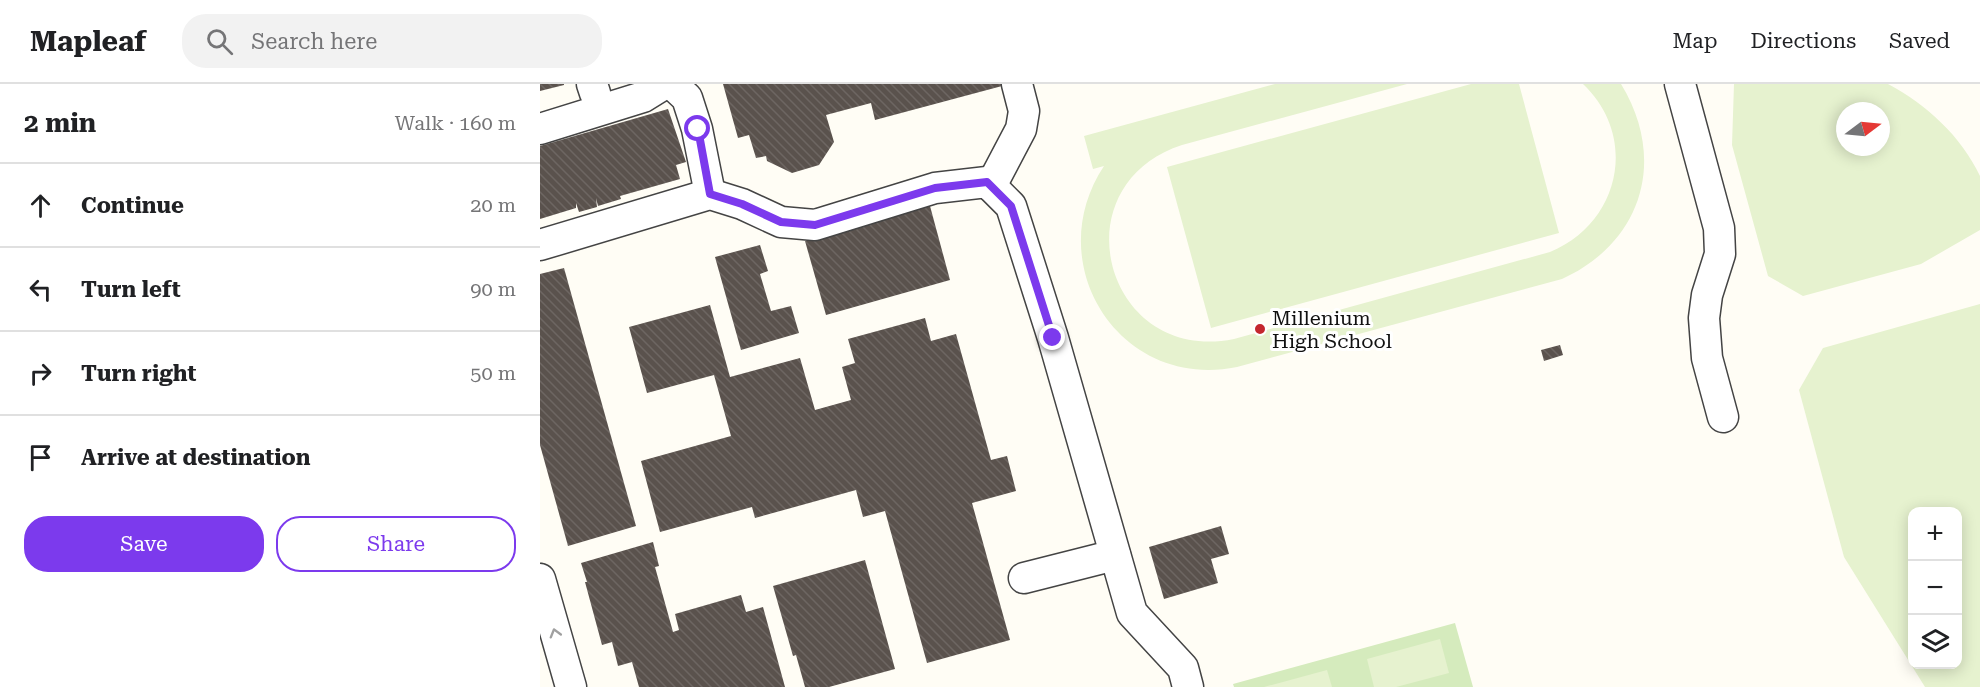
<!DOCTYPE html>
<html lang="en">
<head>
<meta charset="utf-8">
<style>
  body { margin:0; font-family:"Roboto Serif",serif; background:#f2f2f2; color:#202124 }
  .controls { position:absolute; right:18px; bottom:18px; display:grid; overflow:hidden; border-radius:12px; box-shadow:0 3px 15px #0003 }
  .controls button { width:54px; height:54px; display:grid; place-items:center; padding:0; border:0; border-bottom:2px solid #e0e0e0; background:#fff; color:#202124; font:30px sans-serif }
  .compass { position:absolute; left:1296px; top:18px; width:54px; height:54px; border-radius:50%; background:#fff; box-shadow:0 3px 15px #0003; rotate:74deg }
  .stop { position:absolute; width:18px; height:18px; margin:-14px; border:4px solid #7c3aed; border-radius:50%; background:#fff }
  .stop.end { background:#7c3aed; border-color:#fff; box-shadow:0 2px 6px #0008 }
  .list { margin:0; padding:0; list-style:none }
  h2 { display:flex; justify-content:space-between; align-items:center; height:78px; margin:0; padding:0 24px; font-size:26px }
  h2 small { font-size:20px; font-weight:400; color:#757577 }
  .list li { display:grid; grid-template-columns:39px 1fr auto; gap:18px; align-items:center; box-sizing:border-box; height:84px; padding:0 24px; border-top:2px solid #e0e0e0 }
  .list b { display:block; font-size:22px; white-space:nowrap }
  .list em { font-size:20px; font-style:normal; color:#757577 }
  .actions { display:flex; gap:12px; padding:18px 24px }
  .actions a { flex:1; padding:14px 0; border:2px solid #7c3aed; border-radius:24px; text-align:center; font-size:21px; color:#7c3aed }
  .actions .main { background:#7c3aed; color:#fff }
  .icon { flex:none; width:33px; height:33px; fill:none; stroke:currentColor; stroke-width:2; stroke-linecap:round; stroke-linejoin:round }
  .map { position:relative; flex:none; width:1440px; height:603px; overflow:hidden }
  header { display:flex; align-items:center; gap:36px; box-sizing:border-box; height:84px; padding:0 30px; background:#fff; border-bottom:2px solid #e0e0e0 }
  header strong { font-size:28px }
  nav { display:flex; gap:33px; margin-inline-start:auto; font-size:21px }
  .search { width:420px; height:54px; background:#f2f2f2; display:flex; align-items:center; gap:15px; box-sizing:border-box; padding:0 21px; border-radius:24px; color:#757577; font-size:22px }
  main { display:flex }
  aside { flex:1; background:#fff }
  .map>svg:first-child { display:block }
  .park { fill:#d5ebbd }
  .pitch { fill:#e6f2cf; fill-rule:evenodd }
  .building { fill:url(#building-back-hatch) }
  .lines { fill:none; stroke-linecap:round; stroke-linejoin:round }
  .minor-casing { stroke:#444; stroke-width:33 }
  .minor { stroke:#fff; stroke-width:30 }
  .oneway { stroke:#a0a0a0 }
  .route { stroke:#7c3aed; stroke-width:8 }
  .poi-dot { fill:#c4262e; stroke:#fff; stroke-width:2 }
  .labels { text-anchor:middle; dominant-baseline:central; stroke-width:6; stroke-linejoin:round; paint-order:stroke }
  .poi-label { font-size:20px; fill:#111; stroke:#fff; text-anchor:start }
</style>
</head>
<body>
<header>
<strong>Mapleaf</strong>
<div class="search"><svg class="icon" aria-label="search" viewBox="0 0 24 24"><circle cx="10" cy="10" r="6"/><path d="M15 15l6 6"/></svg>Search here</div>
<nav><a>Map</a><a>Directions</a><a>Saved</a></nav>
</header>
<main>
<aside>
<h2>2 min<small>Walk · 160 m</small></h2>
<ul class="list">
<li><svg class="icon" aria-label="ahead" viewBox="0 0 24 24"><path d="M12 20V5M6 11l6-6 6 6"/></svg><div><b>Continue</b></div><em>20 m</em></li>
<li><svg class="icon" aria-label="left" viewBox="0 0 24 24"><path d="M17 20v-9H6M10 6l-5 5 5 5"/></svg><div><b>Turn left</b></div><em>90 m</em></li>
<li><svg class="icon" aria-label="right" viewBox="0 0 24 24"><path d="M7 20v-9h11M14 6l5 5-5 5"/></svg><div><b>Turn right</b></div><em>50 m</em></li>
<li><svg class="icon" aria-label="arrive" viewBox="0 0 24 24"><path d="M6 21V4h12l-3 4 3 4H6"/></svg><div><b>Arrive at destination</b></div></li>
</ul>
<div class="actions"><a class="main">Save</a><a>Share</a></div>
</aside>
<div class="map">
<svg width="1440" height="603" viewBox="0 0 1440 603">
  <defs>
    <pattern id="building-back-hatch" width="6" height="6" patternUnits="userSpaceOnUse" patternTransform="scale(1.5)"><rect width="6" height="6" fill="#5a524d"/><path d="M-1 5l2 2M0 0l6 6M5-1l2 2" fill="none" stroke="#6d6662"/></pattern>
  </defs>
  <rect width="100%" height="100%" fill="#fffdf5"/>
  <polygon class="park" points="915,539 933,603 694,603 693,600"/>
  <g class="pitch">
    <path d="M735 0H867L642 61C517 102 565 281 694 255L1010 168C1080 139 1099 53 1043 0H1081C1127 75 1103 158 1022 195L697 283C580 307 499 180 564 82L553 85 544 52Z"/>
    <polygon points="931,0 979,0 1019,149 671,244 627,83"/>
    <path d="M1194 0H1348C1387 21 1421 52 1440 92V146L1381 180 1263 212 1228 192 1192 61ZM1305 27H1341V63H1305Z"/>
    <path d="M1440 220V603H1385L1304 473 1259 306 1283 264ZM1372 428H1418V580H1372Z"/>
    <polygon points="900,555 909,589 856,603 834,603 827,575"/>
    <polygon points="787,586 792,603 724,603"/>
  </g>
  <g class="building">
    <polygon points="0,0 24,0 24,1 0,7"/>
    <polygon points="183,0 461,0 462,2 335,36 331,19 286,31 294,58 279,81 252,89 227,77 226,72 216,74 209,51 198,54"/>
    <polygon points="128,25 146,78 136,81 140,95 80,112 81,115 58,122 56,114 57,123 39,128 36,119 36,124 0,135 0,62"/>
    <polygon points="390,122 410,196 286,231 265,157"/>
    <polygon points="220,161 228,187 220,190 231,227 251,222 259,249 201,266 175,173"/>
    <polygon points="24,184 96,442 28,462 0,361 0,190"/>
    <polygon points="170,221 190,293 260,274 275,326 311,316 302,283 315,279 308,255 385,234 391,257 416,250 451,376 467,372 476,407 432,419 470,556 387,579 345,427 323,433 316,406 215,434 212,423 120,448 101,377 191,352 174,291 107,309 89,243"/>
    <polygon points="1020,261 1023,271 1004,277 1001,266"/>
    <polygon points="681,442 689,470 671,475 678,499 624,515 609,463"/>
    <polygon points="113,458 119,482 115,483 133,548 139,546 135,530 201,511 206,528 223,523 245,603 99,603 92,578 78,582 72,558 62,561 45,498 47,498 41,479"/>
    <polygon points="325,476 355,585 289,603 265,603 256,571 253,572 233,502"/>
  </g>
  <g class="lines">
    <defs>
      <g id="minor">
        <polyline points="52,0 55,9"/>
        <polyline points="132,0 147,14 157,45 170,110"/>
        <polyline points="1140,0 1179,144 1180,170 1167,211 1164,234 1167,274 1183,333"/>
        <polyline points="0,45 103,13 124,0"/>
        <polyline points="451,102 481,45 484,27 477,0"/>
        <polyline points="0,161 170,110 202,120 241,138 275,141 395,104 447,98 471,122 513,254 592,529 643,584 648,603"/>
        <polyline points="484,494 575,471"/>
        <polyline points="0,495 31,603"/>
      </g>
    </defs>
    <use href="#minor" class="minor-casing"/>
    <use href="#minor" class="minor"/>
  </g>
  <defs><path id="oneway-chevron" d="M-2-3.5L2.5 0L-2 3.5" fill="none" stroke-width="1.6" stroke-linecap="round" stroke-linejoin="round" transform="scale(1.5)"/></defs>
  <use class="oneway" href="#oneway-chevron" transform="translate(15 549) rotate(-106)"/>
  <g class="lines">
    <polyline class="route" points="158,45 170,110 202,120 241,138 275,141 395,104 447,98 471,122 513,254"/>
  </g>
  <circle class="poi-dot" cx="720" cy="245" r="6"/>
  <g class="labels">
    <g class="poi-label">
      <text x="732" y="234">Millenium<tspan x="732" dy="23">High School</tspan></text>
    </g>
  </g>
</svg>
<div class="controls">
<button>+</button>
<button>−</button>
<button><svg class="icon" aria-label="layers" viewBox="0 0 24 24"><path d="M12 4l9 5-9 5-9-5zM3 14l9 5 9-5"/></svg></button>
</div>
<svg class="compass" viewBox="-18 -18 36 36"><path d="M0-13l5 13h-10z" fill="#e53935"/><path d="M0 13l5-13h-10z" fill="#757577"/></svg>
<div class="stop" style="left:158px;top:45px"></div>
<div class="stop end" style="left:513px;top:254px"></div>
</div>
</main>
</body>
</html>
